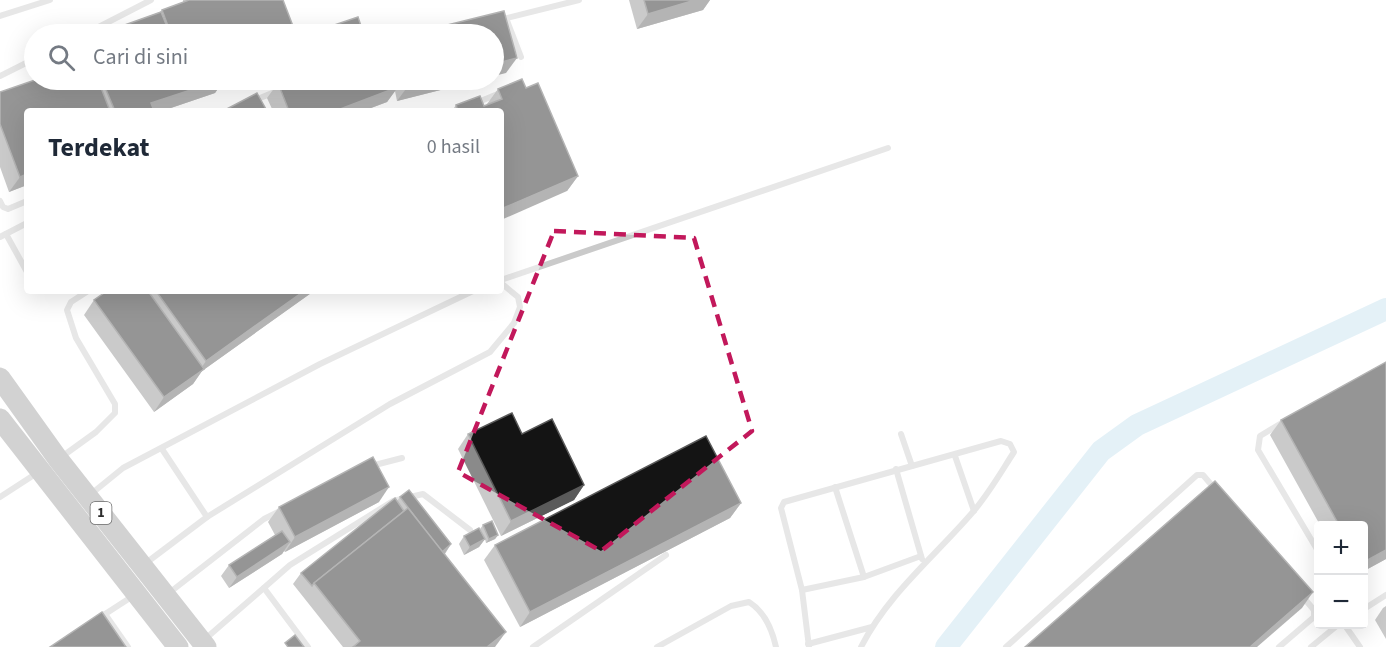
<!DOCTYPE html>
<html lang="id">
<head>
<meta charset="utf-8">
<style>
  body { margin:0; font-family:"Source Sans 3",sans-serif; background:#f2f2f3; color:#1f2937 }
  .controls { position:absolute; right:18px; bottom:18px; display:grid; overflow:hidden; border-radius:6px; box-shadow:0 6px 24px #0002 }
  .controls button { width:54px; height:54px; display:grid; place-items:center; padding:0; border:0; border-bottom:2px solid #e0e1e3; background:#fff; color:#1f2937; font:30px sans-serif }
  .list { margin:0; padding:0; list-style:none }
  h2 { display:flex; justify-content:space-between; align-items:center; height:78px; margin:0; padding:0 24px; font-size:26px }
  h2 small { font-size:20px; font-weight:400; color:#747a83 }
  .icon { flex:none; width:33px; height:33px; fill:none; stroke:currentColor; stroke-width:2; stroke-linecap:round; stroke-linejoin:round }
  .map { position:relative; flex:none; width:1386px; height:647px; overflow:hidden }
  .search { position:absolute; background:#fff; box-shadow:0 6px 24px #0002; left:24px; top:24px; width:480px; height:66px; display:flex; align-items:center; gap:15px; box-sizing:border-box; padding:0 21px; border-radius:33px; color:#747a83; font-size:22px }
  .panel { position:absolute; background:#fff; box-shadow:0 6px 24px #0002; left:24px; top:108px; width:480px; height:186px; border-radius:6px }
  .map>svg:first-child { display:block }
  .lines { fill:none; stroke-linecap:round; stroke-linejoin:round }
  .river { stroke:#c4e0ee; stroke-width:22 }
  .service { stroke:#cacaca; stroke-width:6 }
  .trunk { stroke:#9c9c9c; stroke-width:21 }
  .wall { fill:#8a8a8a }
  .shaded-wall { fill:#5a5a5a }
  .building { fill:#141414; stroke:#5a5a5a; stroke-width:1.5 }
  .marked { fill:none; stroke:#c2185b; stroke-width:4.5; stroke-dasharray:12 8; stroke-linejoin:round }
  .labels { text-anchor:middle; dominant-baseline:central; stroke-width:6; stroke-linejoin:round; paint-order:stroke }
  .shield { fill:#fff; stroke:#6c6c6c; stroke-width:1.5 }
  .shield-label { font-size:14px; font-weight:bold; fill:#2d2d2d }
</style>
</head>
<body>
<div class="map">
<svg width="1386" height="647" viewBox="0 0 1386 647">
  <rect width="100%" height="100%" fill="#fff"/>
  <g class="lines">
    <polyline class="river" points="946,647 1101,451 1137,425 1386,309"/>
    <g class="service">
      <polyline points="0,16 50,0"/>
      <polyline points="506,18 521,57"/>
      <polyline points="499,20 579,0"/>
      <polyline points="85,34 151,0"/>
      <polyline points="0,76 34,59"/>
      <polyline points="253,101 277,91"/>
      <polyline points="476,103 500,93"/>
      <polyline points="0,201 3,207 8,209 27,201"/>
      <polyline points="6,234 27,272"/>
      <polyline points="0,237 27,223"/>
      <polyline points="501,280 888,148"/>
      <polyline points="1285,421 1260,436 1258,450 1318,551"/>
      <polyline points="901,434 912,466"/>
      <polyline points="955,456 974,511"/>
      <polyline points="60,458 96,432 115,413 115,404 76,338 67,310 71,302 88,291"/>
      <polyline points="371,466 402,458"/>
      <polyline points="896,469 922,559"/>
      <polyline points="835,487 864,577"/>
      <polyline points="91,494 123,468 320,364 473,291"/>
      <polyline points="0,497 37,473"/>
      <polyline points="207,517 390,404 490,352 514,323 520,307 518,297 501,283"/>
      <polyline points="146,563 207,517 162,449"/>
      <polyline points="264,588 308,647"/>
      <polyline points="802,590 864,577 921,556"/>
      <polyline points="169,593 264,519 282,510"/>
      <polyline points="1364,609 1386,595"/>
      <polyline points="105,614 128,647"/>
      <polyline points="99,618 133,596"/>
      <polyline points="1344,624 1360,647"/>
      <polyline points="204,640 290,565 393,501 423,494 470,530"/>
      <polyline points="808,644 872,627"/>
      <polyline points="533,647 666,555"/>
      <path d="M657 647 731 606 749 602C765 612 772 629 776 647"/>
      <path d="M809 647 802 590 781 508 784 502 1001 441 1010 444 1014 452C1001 472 988 495 972 513 934 557 888 594 861 647"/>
      <polyline points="1006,647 1197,475 1203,475 1215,489"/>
      <polyline points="1279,647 1314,617 1314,610 1303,597"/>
      <polyline points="1311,647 1339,624"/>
    </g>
    <g class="trunk">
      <polyline points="0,378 58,459 206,647"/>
      <polyline points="0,419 178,647"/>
    </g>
  </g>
  <g class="wall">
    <polygon points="183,0 283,0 296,34 116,34 122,26 160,12 162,10 183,2"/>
    <polygon points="629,0 710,0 703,10 637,29"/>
    <polygon points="35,80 224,80 215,93 162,111 27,111 27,185 9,192 0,167 0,92"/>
    <polygon points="286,80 480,80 397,101 395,91 387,102 363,111 273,111 267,98 278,83"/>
    <polygon points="526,88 578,176 567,191 501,111 452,111 456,105 484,106 488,105 487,104 498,89"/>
    <polygon points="107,291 314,291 202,371 193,384 154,412 84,315 94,300"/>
    <polygon points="1386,362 1386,559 1364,571 1364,525 1320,525 1270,435 1281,420"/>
    <polygon points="468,434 522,434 584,485 574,500 501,536 458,449"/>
    <polygon points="400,497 451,544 445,554 495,647 343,647 293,584 301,573 397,501"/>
    <polygon points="379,502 285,552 284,551 282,554 229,588 221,576 229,565 275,535 268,522 279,507"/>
    <polygon points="741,503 730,518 520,627 484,560 495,545"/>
    <polygon points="483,525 498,535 495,539 486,543 485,539 479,547 464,555 459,544 464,536 485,539 480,529"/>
    <polygon points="1386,606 1386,639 1375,620 1383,608"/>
  </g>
  <g class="shaded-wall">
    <polygon points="695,0 710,0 703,10 637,29 648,14"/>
    <polygon points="517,58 506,73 494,76 494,64"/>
    <polygon points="221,80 224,80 215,93 162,111 145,111 151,103"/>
    <polygon points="431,80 480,80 397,101 408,86"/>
    <polygon points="398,87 387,102 363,111 335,111"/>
    <polygon points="27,174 27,185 9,192 20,177"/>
    <polygon points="578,176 567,191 501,220 501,209"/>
    <polygon points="304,291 314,291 202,371 193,384 154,412 164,397 197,374 206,361"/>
    <polygon points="584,485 574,500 501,536 511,521"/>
    <polygon points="389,487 379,502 285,552 295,537"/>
    <polygon points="741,503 730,518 520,627 530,612"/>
    <polygon points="498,535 495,539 486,543 489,539"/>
    <polygon points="485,539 479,547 464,555 470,547"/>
    <polygon points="290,542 282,554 229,588 237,577"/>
    <polygon points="451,544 443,556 442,552"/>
    <polygon points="1386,550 1386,559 1364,571 1364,562"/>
    <polygon points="1313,592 1302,608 1257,647 1250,647"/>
    <polygon points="506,632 495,647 487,647"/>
  </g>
  <g class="building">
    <polygon points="189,0 283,0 296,34 171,34 162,10"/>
    <polygon points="644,0 695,0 648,14"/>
    <polygon points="504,11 517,58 494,64 494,34 411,34"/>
    <polygon points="161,12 170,34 126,34 122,26"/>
    <polygon points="358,17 363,32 355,34 308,34"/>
    <polygon points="522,79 526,88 538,83 578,176 501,209 501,111 458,111 456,105 480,96 484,106 502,99 498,89"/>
    <polygon points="35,80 98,80 110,111 27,111 27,174 20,177 0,124 0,92"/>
    <polygon points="102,80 221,80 151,103 154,111 115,111"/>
    <polygon points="286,80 395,80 398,87 335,111 289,111 278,83"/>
    <polygon points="406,80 431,80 408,86"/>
    <polygon points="257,93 267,111 223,111"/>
    <polygon points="107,291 148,291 204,369 164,397 94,300"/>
    <polygon points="156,291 304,291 206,361"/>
    <polygon points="1386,362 1386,550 1364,562 1364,525 1339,525 1281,420"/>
    <polygon points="512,413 522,434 552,419 584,485 511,521 468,434"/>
    <polygon points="706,436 741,503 530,612 495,545"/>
    <polygon points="373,457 389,487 295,537 279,507"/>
    <polygon points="1215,481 1313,592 1250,647 1025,647"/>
    <polygon points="409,490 451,544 442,552 400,497"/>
    <polygon points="395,498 404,511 314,583 312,586 301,573"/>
    <polygon points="408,508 506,632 487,647 353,647 360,641 314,583"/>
    <polygon points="492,521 498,535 489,539 483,525"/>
    <polygon points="479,528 485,539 470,547 464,536"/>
    <polygon points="282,531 290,542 237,577 229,565"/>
    <polygon points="102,612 126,647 50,647"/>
    <polygon points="295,635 304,647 288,647 285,643"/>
  </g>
  <path d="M0 0H1386V647H0ZM554 231 694 238 752 431 601 551 458 472Z" fill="#fff" fill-opacity=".55" fill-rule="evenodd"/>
  <path class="marked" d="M554 231 694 238 752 431 601 551 458 472Z"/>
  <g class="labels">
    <rect class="shield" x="90.5" y="502" width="21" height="22" rx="4.5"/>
    <g class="shield-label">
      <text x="101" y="513">1</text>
    </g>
  </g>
</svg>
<div class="controls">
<button>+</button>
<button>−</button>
</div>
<div class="search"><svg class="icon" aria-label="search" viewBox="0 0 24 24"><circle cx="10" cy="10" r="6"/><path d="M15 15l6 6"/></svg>Cari di sini</div>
<section class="panel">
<h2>Terdekat<small>0 hasil</small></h2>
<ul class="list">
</ul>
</section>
</div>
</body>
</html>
